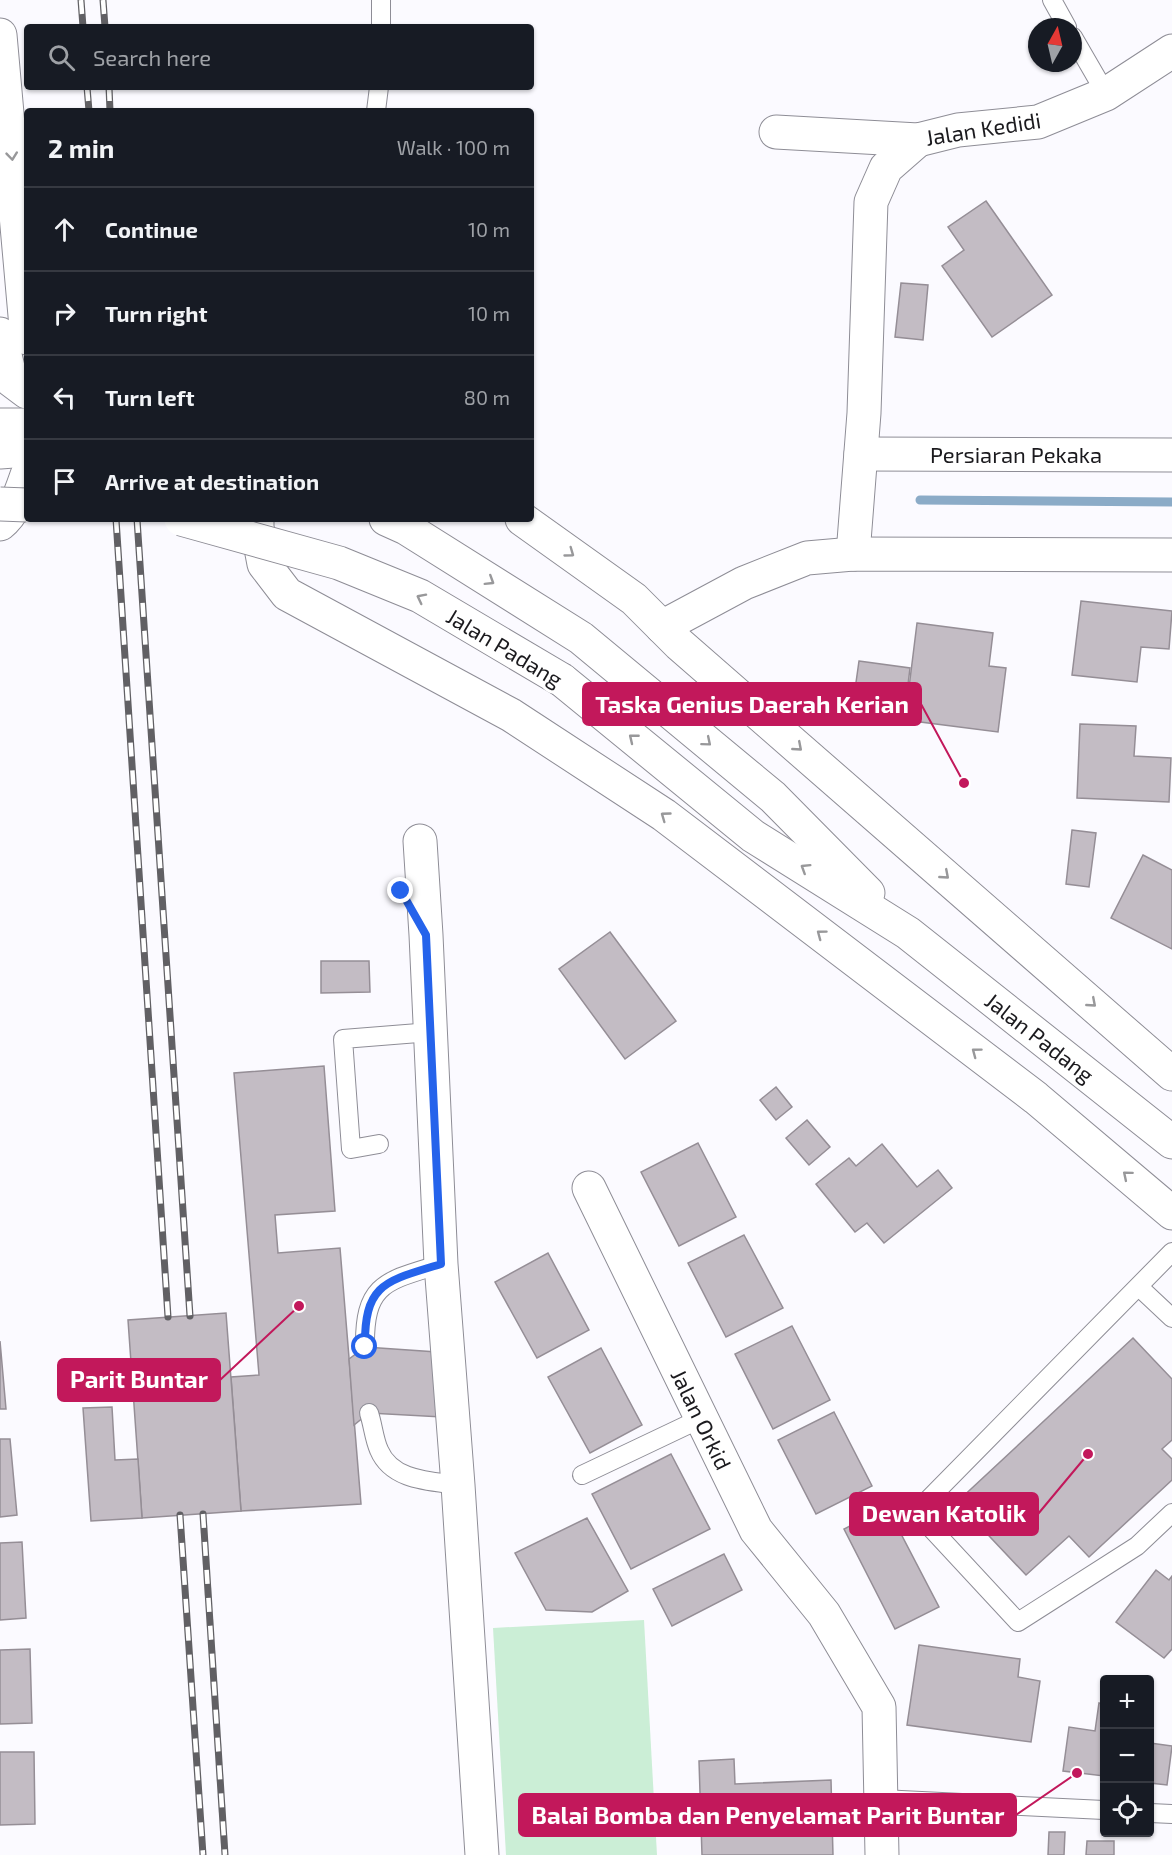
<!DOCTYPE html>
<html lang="en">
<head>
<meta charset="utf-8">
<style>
  body { margin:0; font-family:"Exo 2",sans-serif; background:#242831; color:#f1f3f6 }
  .controls { position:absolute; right:18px; bottom:18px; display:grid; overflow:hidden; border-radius:6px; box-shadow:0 2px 4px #0004 }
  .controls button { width:54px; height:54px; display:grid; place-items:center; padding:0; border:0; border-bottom:2px solid #363941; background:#171b24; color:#f1f3f6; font:30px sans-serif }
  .compass { position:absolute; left:1028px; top:18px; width:54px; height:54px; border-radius:50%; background:#171b24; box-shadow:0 2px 4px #0004; rotate:8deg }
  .stop { position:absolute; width:18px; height:18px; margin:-14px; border:4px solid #2563eb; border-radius:50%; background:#fff }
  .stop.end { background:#2563eb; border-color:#fff; box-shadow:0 2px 6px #0008 }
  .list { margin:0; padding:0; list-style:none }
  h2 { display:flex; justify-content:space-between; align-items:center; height:78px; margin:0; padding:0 24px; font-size:26px }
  h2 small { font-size:20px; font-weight:400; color:#9ea1a6 }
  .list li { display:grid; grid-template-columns:39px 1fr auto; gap:18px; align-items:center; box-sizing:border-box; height:84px; padding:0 24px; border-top:2px solid #363941 }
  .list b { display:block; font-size:22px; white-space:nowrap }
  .list em { font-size:20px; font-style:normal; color:#9ea1a6 }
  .icon { flex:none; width:33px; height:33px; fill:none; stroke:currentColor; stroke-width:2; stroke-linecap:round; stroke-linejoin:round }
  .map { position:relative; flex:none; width:1172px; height:1855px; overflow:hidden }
  .search { position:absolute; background:#171b24; box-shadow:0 2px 4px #0004; left:24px; top:24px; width:510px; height:66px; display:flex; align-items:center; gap:15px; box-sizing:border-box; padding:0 21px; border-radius:6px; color:#9ea1a6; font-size:22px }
  .panel { position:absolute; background:#171b24; box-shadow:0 2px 4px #0004; left:24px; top:108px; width:510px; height:414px; border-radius:6px }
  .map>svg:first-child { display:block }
  .green { fill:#cbeed6 }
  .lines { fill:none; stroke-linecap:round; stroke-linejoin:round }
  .stream { stroke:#8babc7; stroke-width:9 }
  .building { fill:#c3bcc4; stroke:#958e96; stroke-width:1.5 }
  .service-casing { stroke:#8e8d96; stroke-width:20 }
  .minor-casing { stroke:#8e8d96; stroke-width:35 }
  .tertiary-casing { stroke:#8e8d96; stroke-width:35 }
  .service { stroke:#fff; stroke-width:18 }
  .minor { stroke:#fff; stroke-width:33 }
  .tertiary { stroke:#fff; stroke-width:33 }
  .rail-casing { stroke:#616064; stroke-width:7 }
  .rail { stroke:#fff; stroke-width:4.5; stroke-dasharray:14; stroke-linecap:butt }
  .tertiary-bridge-casing { stroke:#8e8d96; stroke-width:35; stroke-linecap:butt }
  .tertiary-bridge { stroke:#fff; stroke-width:33 }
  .oneway { stroke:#98989a }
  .route { stroke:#2563eb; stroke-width:8 }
  .labels { text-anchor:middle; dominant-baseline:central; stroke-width:6; stroke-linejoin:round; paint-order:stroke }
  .street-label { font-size:22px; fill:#1b1a1e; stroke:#fff }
  .leader { fill:none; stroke:#c2185b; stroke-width:2 }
  .callout-dot { fill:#c2185b; stroke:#fff; stroke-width:2 }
  .callout { fill:#c2185b; stroke:#c2185b; stroke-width:2 }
  .callout-label { font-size:24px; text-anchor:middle; font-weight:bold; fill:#fff }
</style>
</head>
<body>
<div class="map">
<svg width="1172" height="1855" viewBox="0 0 1172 1855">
  <rect width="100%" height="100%" fill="#fbfaff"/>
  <polygon class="green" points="644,1620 657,1855 506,1855 493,1628"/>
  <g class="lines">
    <polyline class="stream" points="920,500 1172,502"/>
  </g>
  <g class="building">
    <polygon points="986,201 1052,295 992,337 942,266 964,250 948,227"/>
    <polygon points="901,283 928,285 923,340 895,337"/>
    <polygon points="1081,601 1172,611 1169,649 1141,647 1137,682 1072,675"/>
    <polygon points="917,623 993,633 989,666 1006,668 998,732 905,720"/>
    <polygon points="859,661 910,668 903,725 851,718"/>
    <polygon points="1080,724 1136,726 1134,756 1171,758 1169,802 1077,798"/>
    <polygon points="1072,830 1096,833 1089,887 1066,884"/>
    <polygon points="1143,855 1172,870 1172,949 1111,918"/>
    <polygon points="610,932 676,1021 625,1059 559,969"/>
    <polygon points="321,961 369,961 370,992 321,993"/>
    <polygon points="324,1066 335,1211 275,1215 278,1253 340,1248 361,1504 241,1511 231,1377 259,1375 234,1073"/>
    <polygon points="776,1087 792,1107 776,1120 760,1100"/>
    <polygon points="807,1120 830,1147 809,1165 786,1138"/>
    <polygon points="698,1143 736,1217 679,1246 641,1172"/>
    <polygon points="882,1144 917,1187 938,1170 952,1188 884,1243 867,1223 855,1232 816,1184 849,1158 856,1166"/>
    <polygon points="744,1235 783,1308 726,1337 688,1263"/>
    <polygon points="548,1253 589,1330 537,1358 495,1282"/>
    <polygon points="226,1313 241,1511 142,1518 128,1320"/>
    <polygon points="792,1326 830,1400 773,1429 735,1354"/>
    <polygon points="1133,1338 1172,1379 1172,1440 1162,1449 1172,1459 1172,1480 1089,1557 1069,1536 1026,1575 957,1502"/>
    <polygon points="0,1341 6,1409 0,1409"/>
    <polygon points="365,1347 437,1352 442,1417 369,1413 354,1425 349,1359"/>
    <polygon points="601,1348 642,1425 590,1453 548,1377"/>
    <polygon points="112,1407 115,1460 138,1459 142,1518 91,1521 83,1408"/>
    <polygon points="834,1412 872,1486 816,1514 778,1440"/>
    <polygon points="0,1439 10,1439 17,1515 0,1517"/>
    <polygon points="671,1454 710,1529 631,1569 592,1494"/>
    <polygon points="887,1507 939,1607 895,1629 844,1529"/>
    <polygon points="587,1518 628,1591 592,1612 546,1610 515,1553"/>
    <polygon points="22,1542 26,1618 0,1620 0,1543"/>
    <polygon points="724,1554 742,1590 672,1626 653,1589"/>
    <polygon points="1156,1570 1169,1580 1172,1576 1172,1649 1164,1658 1116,1622"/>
    <polygon points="919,1645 1020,1659 1018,1677 1040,1681 1031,1742 907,1725"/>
    <polygon points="30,1649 32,1723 0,1724 0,1650"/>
    <polygon points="1099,1703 1104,1704 1104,1776 1063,1771 1069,1727 1095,1731"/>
    <polygon points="1150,1743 1172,1746 1167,1785 1150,1783"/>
    <polygon points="0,1752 34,1752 35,1824 0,1825"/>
    <polygon points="734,1759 735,1784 831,1780 833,1855 702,1855 699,1761"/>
    <polygon points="1049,1832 1065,1832 1064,1855 1048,1855"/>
    <polygon points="1087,1841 1114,1841 1114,1855 1086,1855"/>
  </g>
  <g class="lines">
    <defs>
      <g id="service">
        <polyline points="1052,0 1067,27"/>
        <polyline points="381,27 381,0"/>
        <polyline points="1073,37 1106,94"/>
        <polyline points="376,111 379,87"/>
        <polyline points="379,1144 351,1149 343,1039 431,1032"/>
        <polyline points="1172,1252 916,1512 1018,1622 1137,1546 1172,1513"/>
        <polyline points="1139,1287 1172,1318"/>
        <path d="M365 1347C364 1283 386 1281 441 1264"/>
        <path d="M369 1413C373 1425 374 1439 379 1450 392 1481 430 1481 458 1485"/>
        <polyline points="582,1475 702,1418"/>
        <polyline points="881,1799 1104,1810"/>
        <polyline points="1150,1813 1172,1814"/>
      </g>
      <g id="minor">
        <polyline points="776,132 918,140 958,130 1038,122 1106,94 1172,51"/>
        <polyline points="861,454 1172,455"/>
        <polyline points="257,519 257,527 264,564 287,594 511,715 664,815 1036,1098 1172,1213"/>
        <polyline points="522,519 634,599 679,644 1172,1074"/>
        <polyline points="853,554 864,413 871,202 886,168 918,140"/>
        <polyline points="662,627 744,583 807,558 853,554 1172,555"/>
        <polyline points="420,841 426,935 441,1264 458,1485 482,1855"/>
        <polyline points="589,1188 756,1530 824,1614 879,1707 882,1855"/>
      </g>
      <g id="tertiary">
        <polyline points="0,35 27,338"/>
        <polyline points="0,334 11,380 27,392"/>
        <polyline points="0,425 27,425"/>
        <polyline points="0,452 27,450"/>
        <polyline points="386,519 406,528 581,638 773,797 868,893"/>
        <path d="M0 524C15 512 21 492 27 475"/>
        <polyline points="562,680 753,836 908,933 1172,1142"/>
      </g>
    </defs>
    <use href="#service" class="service-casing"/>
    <use href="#minor" class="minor-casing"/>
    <use href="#tertiary" class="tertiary-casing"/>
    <use href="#service" class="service"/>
    <use href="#minor" class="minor"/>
    <use href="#tertiary" class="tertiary"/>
    <defs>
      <g id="rail">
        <polyline points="81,0 83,27"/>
        <polyline points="103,0 105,27"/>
        <polyline points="87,87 89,111"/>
        <polyline points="109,87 110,111"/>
        <polyline points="116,519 168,1317"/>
        <polyline points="137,519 190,1316"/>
        <polyline points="203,1514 225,1855"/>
        <polyline points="180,1515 203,1855"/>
      </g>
    </defs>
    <use href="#rail" class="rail-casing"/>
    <use href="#rail" class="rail"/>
    <defs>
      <g id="tertiary-bridge">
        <polyline points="0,504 27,505"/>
        <polyline points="181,519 339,563 420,596 562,680"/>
      </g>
    </defs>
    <use href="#tertiary-bridge" class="tertiary-bridge-casing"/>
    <use href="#tertiary-bridge" class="tertiary-bridge"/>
  </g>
  <defs><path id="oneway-chevron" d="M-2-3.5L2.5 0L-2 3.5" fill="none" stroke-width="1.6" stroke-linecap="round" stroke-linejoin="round" transform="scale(1.5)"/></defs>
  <g class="oneway">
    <use href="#oneway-chevron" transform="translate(12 156) rotate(84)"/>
    <use href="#oneway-chevron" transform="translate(570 553) rotate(36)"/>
    <use href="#oneway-chevron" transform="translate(490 581) rotate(32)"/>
    <use href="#oneway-chevron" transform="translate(421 598) rotate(-153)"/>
    <use href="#oneway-chevron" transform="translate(633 738) rotate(-141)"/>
    <use href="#oneway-chevron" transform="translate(707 742) rotate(40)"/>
    <use href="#oneway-chevron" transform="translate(798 747) rotate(41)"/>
    <use href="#oneway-chevron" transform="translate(665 816) rotate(-144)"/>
    <use href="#oneway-chevron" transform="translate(805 868) rotate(-148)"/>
    <use href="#oneway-chevron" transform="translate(945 875) rotate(41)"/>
    <use href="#oneway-chevron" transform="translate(821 934) rotate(-143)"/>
    <use href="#oneway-chevron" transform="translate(1092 1003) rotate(41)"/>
    <use href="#oneway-chevron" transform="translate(976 1052) rotate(-143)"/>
    <use href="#oneway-chevron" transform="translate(1127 1175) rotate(-140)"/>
  </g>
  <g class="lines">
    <path class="route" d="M365 1347C364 1283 386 1281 441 1264L426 935 401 891"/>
  </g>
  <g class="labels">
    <g class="street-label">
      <text transform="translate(983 128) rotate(-9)">Jalan Kedidi</text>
      <text x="1016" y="454">Persiaran Pekaka</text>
      <text transform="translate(505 647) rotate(31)">Jalan Padang</text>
      <text transform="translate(1040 1037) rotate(38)">Jalan Padang</text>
      <text transform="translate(702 1419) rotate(64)">Jalan Orkid</text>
    </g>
  </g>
  <path class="leader" d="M964 783L921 704M299 1306L220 1380M1088 1454L1038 1514M1077 1773L1016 1815"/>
  <g class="callout-dot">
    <circle cx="964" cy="783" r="6"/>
    <circle cx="299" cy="1306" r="6"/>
    <circle cx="1088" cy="1454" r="6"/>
    <circle cx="1077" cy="1773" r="6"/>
  </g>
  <g class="callout">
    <rect x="583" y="683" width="338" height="42" rx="6"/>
    <rect x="58" y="1359" width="162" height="42" rx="6"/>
    <rect x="850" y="1493" width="188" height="42" rx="6"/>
    <rect x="519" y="1794" width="497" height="42" rx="6"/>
  </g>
  <g class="callout-label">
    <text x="752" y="713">Taska Genius Daerah Kerian</text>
    <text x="139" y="1388">Parit Buntar</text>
    <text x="944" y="1522">Dewan Katolik</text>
    <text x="768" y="1824">Balai Bomba dan Penyelamat Parit Buntar</text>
  </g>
</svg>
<div class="controls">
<button>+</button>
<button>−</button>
<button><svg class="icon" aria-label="locate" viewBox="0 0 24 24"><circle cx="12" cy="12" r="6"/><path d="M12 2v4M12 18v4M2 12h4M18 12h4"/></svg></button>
</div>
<svg class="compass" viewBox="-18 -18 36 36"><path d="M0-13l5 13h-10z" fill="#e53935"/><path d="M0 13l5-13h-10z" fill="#9ea1a6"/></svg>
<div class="stop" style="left:365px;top:1347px"></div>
<div class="stop end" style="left:401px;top:891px"></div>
<div class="search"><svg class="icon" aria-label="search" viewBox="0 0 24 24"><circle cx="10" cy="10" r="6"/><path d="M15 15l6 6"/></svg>Search here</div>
<section class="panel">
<h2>2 min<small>Walk · 100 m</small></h2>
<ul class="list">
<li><svg class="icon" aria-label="ahead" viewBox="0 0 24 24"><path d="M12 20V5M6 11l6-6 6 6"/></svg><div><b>Continue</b></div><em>10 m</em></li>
<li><svg class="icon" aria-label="right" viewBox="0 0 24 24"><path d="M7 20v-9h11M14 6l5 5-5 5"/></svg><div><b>Turn right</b></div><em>10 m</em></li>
<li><svg class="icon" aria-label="left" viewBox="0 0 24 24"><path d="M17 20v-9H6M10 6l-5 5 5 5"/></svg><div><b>Turn left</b></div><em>80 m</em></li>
<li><svg class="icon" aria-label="arrive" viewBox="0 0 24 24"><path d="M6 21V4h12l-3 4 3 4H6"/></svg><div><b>Arrive at destination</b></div></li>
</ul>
</section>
</div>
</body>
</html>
